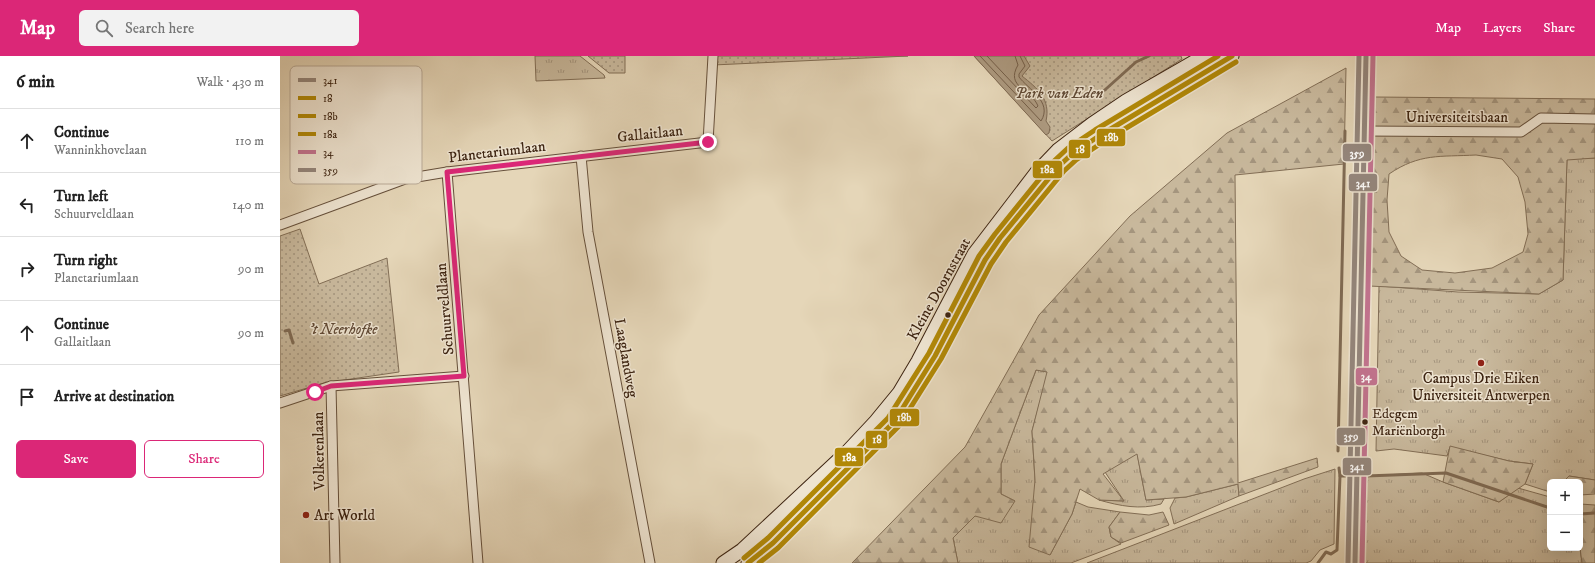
<!DOCTYPE html>
<html lang="en">
<head>
<meta charset="utf-8">
<style>
  body { margin:0; font-family:"IM FELL DW Pica",serif; background:#f2f2f2; color:#222 }
  .controls { position:absolute; right:12px; bottom:12px; display:grid; overflow:hidden; border-radius:6px; box-shadow:0 4px 16px #0002 }
  .controls button { width:36px; height:36px; display:grid; place-items:center; padding:0; border:0; border-bottom:1px solid #e0e0e0; background:#fff; color:#222; font:20px sans-serif }
  .stop { position:absolute; width:12px; height:12px; margin:-9px; border:3px solid #db2777; border-radius:50%; background:#fff }
  .stop.end { background:#db2777; border-color:#fff; box-shadow:0 1px 4px #0008 }
  .list { margin:0; padding:0; list-style:none }
  h2 { display:flex; justify-content:space-between; align-items:center; height:52px; margin:0; padding:0 16px; font-size:17px }
  h2 small { font-size:13px; font-weight:400; color:#767676 }
  .list li { display:grid; grid-template-columns:26px 1fr auto; gap:12px; align-items:center; box-sizing:border-box; height:64px; padding:0 16px; border-top:1px solid #e0e0e0 }
  .list b { display:block; font-size:15px; white-space:nowrap }
  .list p { margin:0; font-size:13px; white-space:nowrap; color:#767676 }
  .list em { font-size:13px; font-style:normal; color:#767676 }
  .actions { display:flex; gap:8px; padding:12px 16px }
  .actions a { flex:1; padding:9px 0; border:1px solid #db2777; border-radius:6px; text-align:center; font-size:14px; color:#db2777 }
  .actions .main { background:#db2777; color:#fff }
  .icon { flex:none; width:22px; height:22px; fill:none; stroke:currentColor; stroke-width:2; stroke-linecap:round; stroke-linejoin:round }
  .map { position:relative; flex:none; width:1315px; height:507px; overflow:hidden }
  header { display:flex; align-items:center; gap:24px; box-sizing:border-box; height:56px; padding:0 20px; background:#db2777; color:#fff }
  header strong { font-size:19px }
  nav { display:flex; gap:22px; margin-inline-start:auto; font-size:14px }
  .search { width:280px; height:36px; background:#f2f2f2; display:flex; align-items:center; gap:10px; box-sizing:border-box; padding:0 14px; border-radius:6px; color:#767676; font-size:15px }
  main { display:flex }
  aside { flex:1; background:#fff }
  .map>svg:first-child { display:block }
  .grass { fill:url(#grass-tufts); stroke:#826e56 }
  .forest { fill:url(#forest-firs); stroke:#826e56; fill-rule:evenodd }
  .park { fill:url(#park-dots); stroke:#826e56 }
  .water { fill:#ac997f; stroke:#7f6a53 }
  .lines { fill:none; stroke-linecap:round; stroke-linejoin:round }
  .shore { stroke:#745e48; stroke-width:1 }
  .stream { stroke:#7f6a53; stroke-width:3 }
  .street-casing { stroke:#66503b; stroke-width:11 }
  .secondary-casing { stroke:#3c2311; stroke-width:15 }
  .street { stroke:#eee4d1; stroke-width:9 }
  .secondary { stroke:#eee4d1; stroke-width:13 }
  .bus-1-casing { stroke:#eee4d1; stroke-width:8 }
  .bus-2-casing { stroke:#eee4d1; stroke-width:8 }
  .bus-3-casing { stroke:#eee4d1; stroke-width:8 }
  .bus-4-casing { stroke:#eee4d1; stroke-width:8 }
  .bus-5-casing { stroke:#eee4d1; stroke-width:8 }
  .bus-6-casing { stroke:#eee4d1; stroke-width:8 }
  .bus-1 { stroke:#94867c; stroke-width:5 }
  .bus-2 { stroke:#b18807; stroke-width:5 }
  .bus-3 { stroke:#b18807; stroke-width:5 }
  .bus-4 { stroke:#b18807; stroke-width:5 }
  .bus-5 { stroke:#c2738f; stroke-width:5 }
  .bus-6 { stroke:#94867c; stroke-width:5 }
  .route { stroke:#db2777; stroke-width:5 }
  .bus-dot { fill:#3c2311; stroke:#eee4d1; stroke-width:1.5 }
  .poi-dot { fill:#8f2418; stroke:#eee4d1; stroke-width:1.5 }
  .labels { text-anchor:middle; dominant-baseline:central; stroke-width:3; stroke-linejoin:round; paint-order:stroke }
  .bus-label { font-size:14px; fill:#3c2311; stroke:#eee4d1; text-anchor:start }
  .park-label { font-size:15px; font-style:italic; fill:#5f4834; stroke:#eee4d1 }
  .street-label { font-size:15px; fill:#3c2311; stroke:#eee4d1 }
  .poi-label { font-size:15px; fill:#3c2311; stroke:#eee4d1 }
  .key { fill:#eee4d1; stroke:#b9aa97; stroke-width:1 }
  .key-label { font-size:11px; fill:#3c2311 }
  .line-badge { stroke:#eee4d1; stroke-width:1.5 }
  .badge-label { font-size:11px; text-anchor:middle; font-weight:bold; fill:#fff }
</style>
</head>
<body>
<header>
<strong>Map</strong>
<div class="search"><svg class="icon" aria-label="search" viewBox="0 0 24 24"><circle cx="10" cy="10" r="6"/><path d="M15 15l6 6"/></svg>Search here</div>
<nav><a>Map</a><a>Layers</a><a>Share</a></nav>
</header>
<main>
<aside>
<h2>6 min<small>Walk · 430 m</small></h2>
<ul class="list">
<li><svg class="icon" aria-label="ahead" viewBox="0 0 24 24"><path d="M12 20V5M6 11l6-6 6 6"/></svg><div><b>Continue</b><p>Wanninkhovelaan</p></div><em>110 m</em></li>
<li><svg class="icon" aria-label="left" viewBox="0 0 24 24"><path d="M17 20v-9H6M10 6l-5 5 5 5"/></svg><div><b>Turn left</b><p>Schuurveldlaan</p></div><em>140 m</em></li>
<li><svg class="icon" aria-label="right" viewBox="0 0 24 24"><path d="M7 20v-9h11M14 6l5 5-5 5"/></svg><div><b>Turn right</b><p>Planetariumlaan</p></div><em>90 m</em></li>
<li><svg class="icon" aria-label="ahead" viewBox="0 0 24 24"><path d="M12 20V5M6 11l6-6 6 6"/></svg><div><b>Continue</b><p>Gallaitlaan</p></div><em>90 m</em></li>
<li><svg class="icon" aria-label="arrive" viewBox="0 0 24 24"><path d="M6 21V4h12l-3 4 3 4H6"/></svg><div><b>Arrive at destination</b></div></li>
</ul>
<div class="actions"><a class="main">Save</a><a>Share</a></div>
</aside>
<div class="map">
<svg width="1315" height="507" viewBox="0 0 1315 507">
  <defs>
    <pattern id="grass-tufts" width="24" height="20" patternUnits="userSpaceOnUse"><rect width="24" height="20" fill="#c8b89c"/><path d="M3 7l-1-3M5 7V3M7 7l1-3M15 17l-1-3M17 17v-4M19 17l1-3" fill="none" stroke="#a4957e"/></pattern>
    <pattern id="forest-firs" width="22" height="20" patternUnits="userSpaceOnUse"><rect width="22" height="20" fill="#c8b89c"/><path d="M5 1l3.5 6h-7zM16 11l3.5 6h-7z" fill="#a4957e"/></pattern>
    <pattern id="park-dots" width="8" height="8" patternUnits="userSpaceOnUse"><rect width="8" height="8" fill="#c8b89c"/><path d="M2 2h.1M6 6h.1" fill="none" stroke="#a4957e" stroke-width="1.8" stroke-linecap="round"/></pattern>
  </defs>
  <rect width="100%" height="100%" fill="#e5d6b8"/>
  <filter id="stains"><feTurbulence type="fractalNoise" baseFrequency=".005" numOctaves="4"/><feColorMatrix values="0 0 0 0 .2 0 0 0 0 .09 0 0 0 0 .02 0 0 0 .5 -.17"/></filter>
  <radialGradient id="worn" r=".72"><stop offset=".6" stop-color="#630" stop-opacity="0"/><stop offset="1" stop-color="#630" stop-opacity=".3"/></radialGradient>
  <g class="grass">
    <polygon points="255,0 300,0 324,19 325,22 256,25"/>
    <polygon points="1315,102 1315,424 1289,420 1283,426 1270,426 1270,436 1245,428 1253,408 1229,405 1170,391 1167,400 1114,393 1096,395 1099,230 1178,236 1259,238 1283,224 1287,103"/>
    <polygon points="756,314 768,316 752,375 755,424 770,499 792,458 796,446 808,451 840,456 829,471 831,481 841,488 791,507 678,507 673,482 695,460 735,445 721,438 721,408"/>
    <path d="M857 397 866 444 884 443 881 448C860 454 840 450 819 444L844 445 825 416Z"/>
    <polygon points="1055,413 1054,488 1040,494 1031,505 1026,507 807,507 1024,423"/>
    <polygon points="1142,417 1163,426 1219,446 1238,432 1270,441 1270,492 1300,492 1302,507 1084,507 1086,420"/>
    <polygon points="958,428 959,440 894,468 890,452 895,442 906,441"/>
  </g>
  <g class="forest">
    <polygon points="1066,12 1064,108 955,119 958,427 1037,402 1038,411 959,440 958,428 906,441 866,444 857,398 823,418 844,445 819,444 800,433 792,458 770,499 749,491 755,424 752,375 767,316 756,314 721,408 721,438 735,445 721,467 695,460 673,482 678,507 572,507 685,391 759,259 850,160 947,77"/>
    <path d="M1094 41 1315 43V102L1287 104 1283 224 1259 238 1089 230ZM1196 99 1222 103 1238 121 1245 146 1248 178 1243 196 1212 212 1175 217 1142 214 1121 200 1109 176 1107 144 1109 118C1140 97 1160 101 1196 99Z"/>
    <polygon points="1170,390 1229,405 1253,408 1245,428 1219,446 1163,426"/>
    <polygon points="1289,420 1315,424 1315,438 1300,439 1300,426 1283,426"/>
    <polygon points="1300,448 1315,449 1315,507 1302,507 1300,492"/>
    <polygon points="840,456 869,459 883,456 889,469 841,487 831,481 829,471"/>
  </g>
  <g class="park">
    <polygon points="308,0 345,0 345,17 329,17"/>
    <polygon points="433,0 628,0 433,9"/>
    <polygon points="694,0 901,0 902,3 772,85"/>
    <polygon points="20,173 39,228 107,202 119,316 44,327 0,340 0,180"/>
  </g>
  <path class="water" d="M694 0H744L750 10 742 20C757 32 771 43 766 65L770 71 769 77 766 79Z"/>
  <g class="lines">
    <g class="shore">
      <path d="M700 0 761 65C773 46 748 33 739 21V18L745 10 740 0"/>
      <path d="M707 0 756 52 758 50C751 33 725 31 738 9L735 0"/>
    </g>
    <g class="stream">
      <polyline points="817,41 856,6 869,0"/>
      <polyline points="5,275 9,274 13,287"/>
      <polyline points="1058,395 1065,75"/>
      <polyline points="1059,412 1060,420"/>
      <polyline points="1086,420 1166,417 1270,452"/>
      <polyline points="1300,458 1315,457"/>
      <polyline points="1038,507 1046,496 1051,498 1057,494 1060,420 1065,420"/>
    </g>
    <defs>
      <g id="street">
        <polyline points="1083,75 1241,76 1261,62 1315,63"/>
        <polyline points="301,100 308,176 370,507"/>
        <polyline points="167,116 198,507"/>
        <polyline points="0,169 125,123 167,116 428,86 433,0"/>
        <polyline points="51,330 55,507"/>
        <polyline points="0,347 51,330 184,320"/>
      </g>
      <g id="secondary">
        <polyline points="443,507 462,494 567,396 596,365 619,337 638,305 694,198 756,117 778,94 812,68 846,45 924,0"/>
        <polyline points="468,507 493,487 614,366 655,300 705,204 720,182 779,110 792,98 819,80 952,0"/>
        <polyline points="1075,507 1086,0"/>
      </g>
    </defs>
    <use href="#street" class="street-casing"/>
    <use href="#secondary" class="secondary-casing"/>
    <use href="#street" class="street"/>
    <use href="#secondary" class="secondary"/>
    <defs>
      <polyline id="bus-1" points="1075,507 1086,0"/>
      <polyline id="bus-2" points="468,507 493,487 614,366 655,300 705,204 720,182 779,110 792,98 819,80 952,0"/>
      <polyline id="bus-3" points="479,507 498,492 619,370 661,303 711,208 726,186 784,115 796,104 823,86 956,6"/>
      <polyline id="bus-4" points="464,502 488,482 608,362 649,297 699,200 715,178 774,105 788,92 815,74 938,0"/>
      <polyline id="bus-5" points="1082,507 1093,0"/>
      <polyline id="bus-6" points="1068,507 1079,0"/>
    </defs>
    <use href="#bus-1" class="bus-1-casing"/>
    <use href="#bus-2" class="bus-2-casing"/>
    <use href="#bus-3" class="bus-3-casing"/>
    <use href="#bus-4" class="bus-4-casing"/>
    <use href="#bus-5" class="bus-5-casing"/>
    <use href="#bus-6" class="bus-6-casing"/>
    <use href="#bus-1" class="bus-1"/>
    <use href="#bus-2" class="bus-2"/>
    <use href="#bus-3" class="bus-3"/>
    <use href="#bus-4" class="bus-4"/>
    <use href="#bus-5" class="bus-5"/>
    <use href="#bus-6" class="bus-6"/>
  </g>
  <g class="lines">
    <polyline class="route" points="35,336 51,330 184,320 167,116 428,86"/>
  </g>
  <g class="bus-dot">
    <circle cx="668" cy="259" r="3.5"/>
    <circle cx="1085" cy="366" r="3.5"/>
  </g>
  <g class="poi-dot">
    <circle cx="1201" cy="307" r="4"/>
    <circle cx="26" cy="459" r="4"/>
  </g>
  <g class="labels">
    <g class="bus-label">
      <text x="1092" y="358">Edegem<tspan x="1092" dy="17">Mariënborgh</tspan></text>
    </g>
    <g class="park-label">
      <text x="779" y="37">Park van Eden</text>
      <text x="63" y="273">'t Neerhofke</text>
    </g>
    <g class="street-label">
      <text x="1177" y="61">Universiteitsbaan</text>
      <text transform="translate(370 78) rotate(-6)">Gallaitlaan</text>
      <text transform="translate(217 96) rotate(-7)">Planetariumlaan</text>
      <text transform="translate(659 233) rotate(-61)">Kleine Doornstraat</text>
      <text transform="translate(165 253) rotate(-95)">Schuurveldlaan</text>
      <text transform="translate(346 302) rotate(80)">Laaglandweg</text>
      <text transform="translate(39 395) rotate(-91)">Volkerenlaan</text>
    </g>
    <g class="poi-label">
      <text x="1201" y="322">Campus Drie Eiken<tspan x="1201" dy="17">Universiteit Antwerpen</tspan></text>
      <text x="34" y="459" text-anchor="start">Art World</text>
    </g>
  </g>
  <rect x="10" y="10" width="132" height="118" rx="6" class="key"/>
  <rect x="18" y="22" width="18" height="4" fill="#94867c"/>
  <rect x="18" y="40" width="18" height="4" fill="#b18807"/>
  <rect x="18" y="58" width="18" height="4" fill="#b18807"/>
  <rect x="18" y="76" width="18" height="4" fill="#b18807"/>
  <rect x="18" y="94" width="18" height="4" fill="#c2738f"/>
  <rect x="18" y="112" width="18" height="4" fill="#94867c"/>
  <g class="key-label">
    <text x="43" y="28">341</text>
    <text x="43" y="46">18</text>
    <text x="43" y="64">18b</text>
    <text x="43" y="82">18a</text>
    <text x="43" y="100">34</text>
    <text x="43" y="118">359</text>
  </g>
  <g class="line-badge">
    <rect x="816" y="72" width="30" height="19" rx="4" fill="#b18807"/>
    <rect x="788" y="83" width="23" height="20" rx="4" fill="#b18807"/>
    <rect x="1062" y="87" width="30" height="19" rx="4" fill="#94867c"/>
    <rect x="752" y="104" width="31" height="19" rx="4" fill="#b18807"/>
    <rect x="1068" y="117" width="30" height="19" rx="4" fill="#94867c"/>
    <rect x="1075" y="311" width="23" height="19" rx="4" fill="#c2738f"/>
    <rect x="609" y="352" width="31" height="19" rx="4" fill="#b18807"/>
    <rect x="1056" y="371" width="30" height="19" rx="4" fill="#94867c"/>
    <rect x="585" y="374" width="23" height="19" rx="4" fill="#b18807"/>
    <rect x="554" y="391" width="30" height="20" rx="4" fill="#b18807"/>
    <rect x="1062" y="401" width="30" height="19" rx="4" fill="#94867c"/>
  </g>
  <g class="badge-label">
    <text x="831" y="85">18b</text>
    <text x="800" y="97">18</text>
    <text x="1077" y="101">359</text>
    <text x="767" y="117">18a</text>
    <text x="1083" y="131">341</text>
    <text x="1086" y="324">34</text>
    <text x="624" y="365">18b</text>
    <text x="1071" y="384">359</text>
    <text x="597" y="387">18</text>
    <text x="569" y="405">18a</text>
    <text x="1077" y="414">341</text>
  </g>
  <rect width="100%" height="100%" filter="url(#stains)"/>
  <rect width="100%" height="100%" fill="url(#worn)"/>
</svg>
<div class="controls">
<button>+</button>
<button>−</button>
</div>
<div class="stop" style="left:35px;top:336px"></div>
<div class="stop end" style="left:428px;top:86px"></div>
</div>
</main>
</body>
</html>
